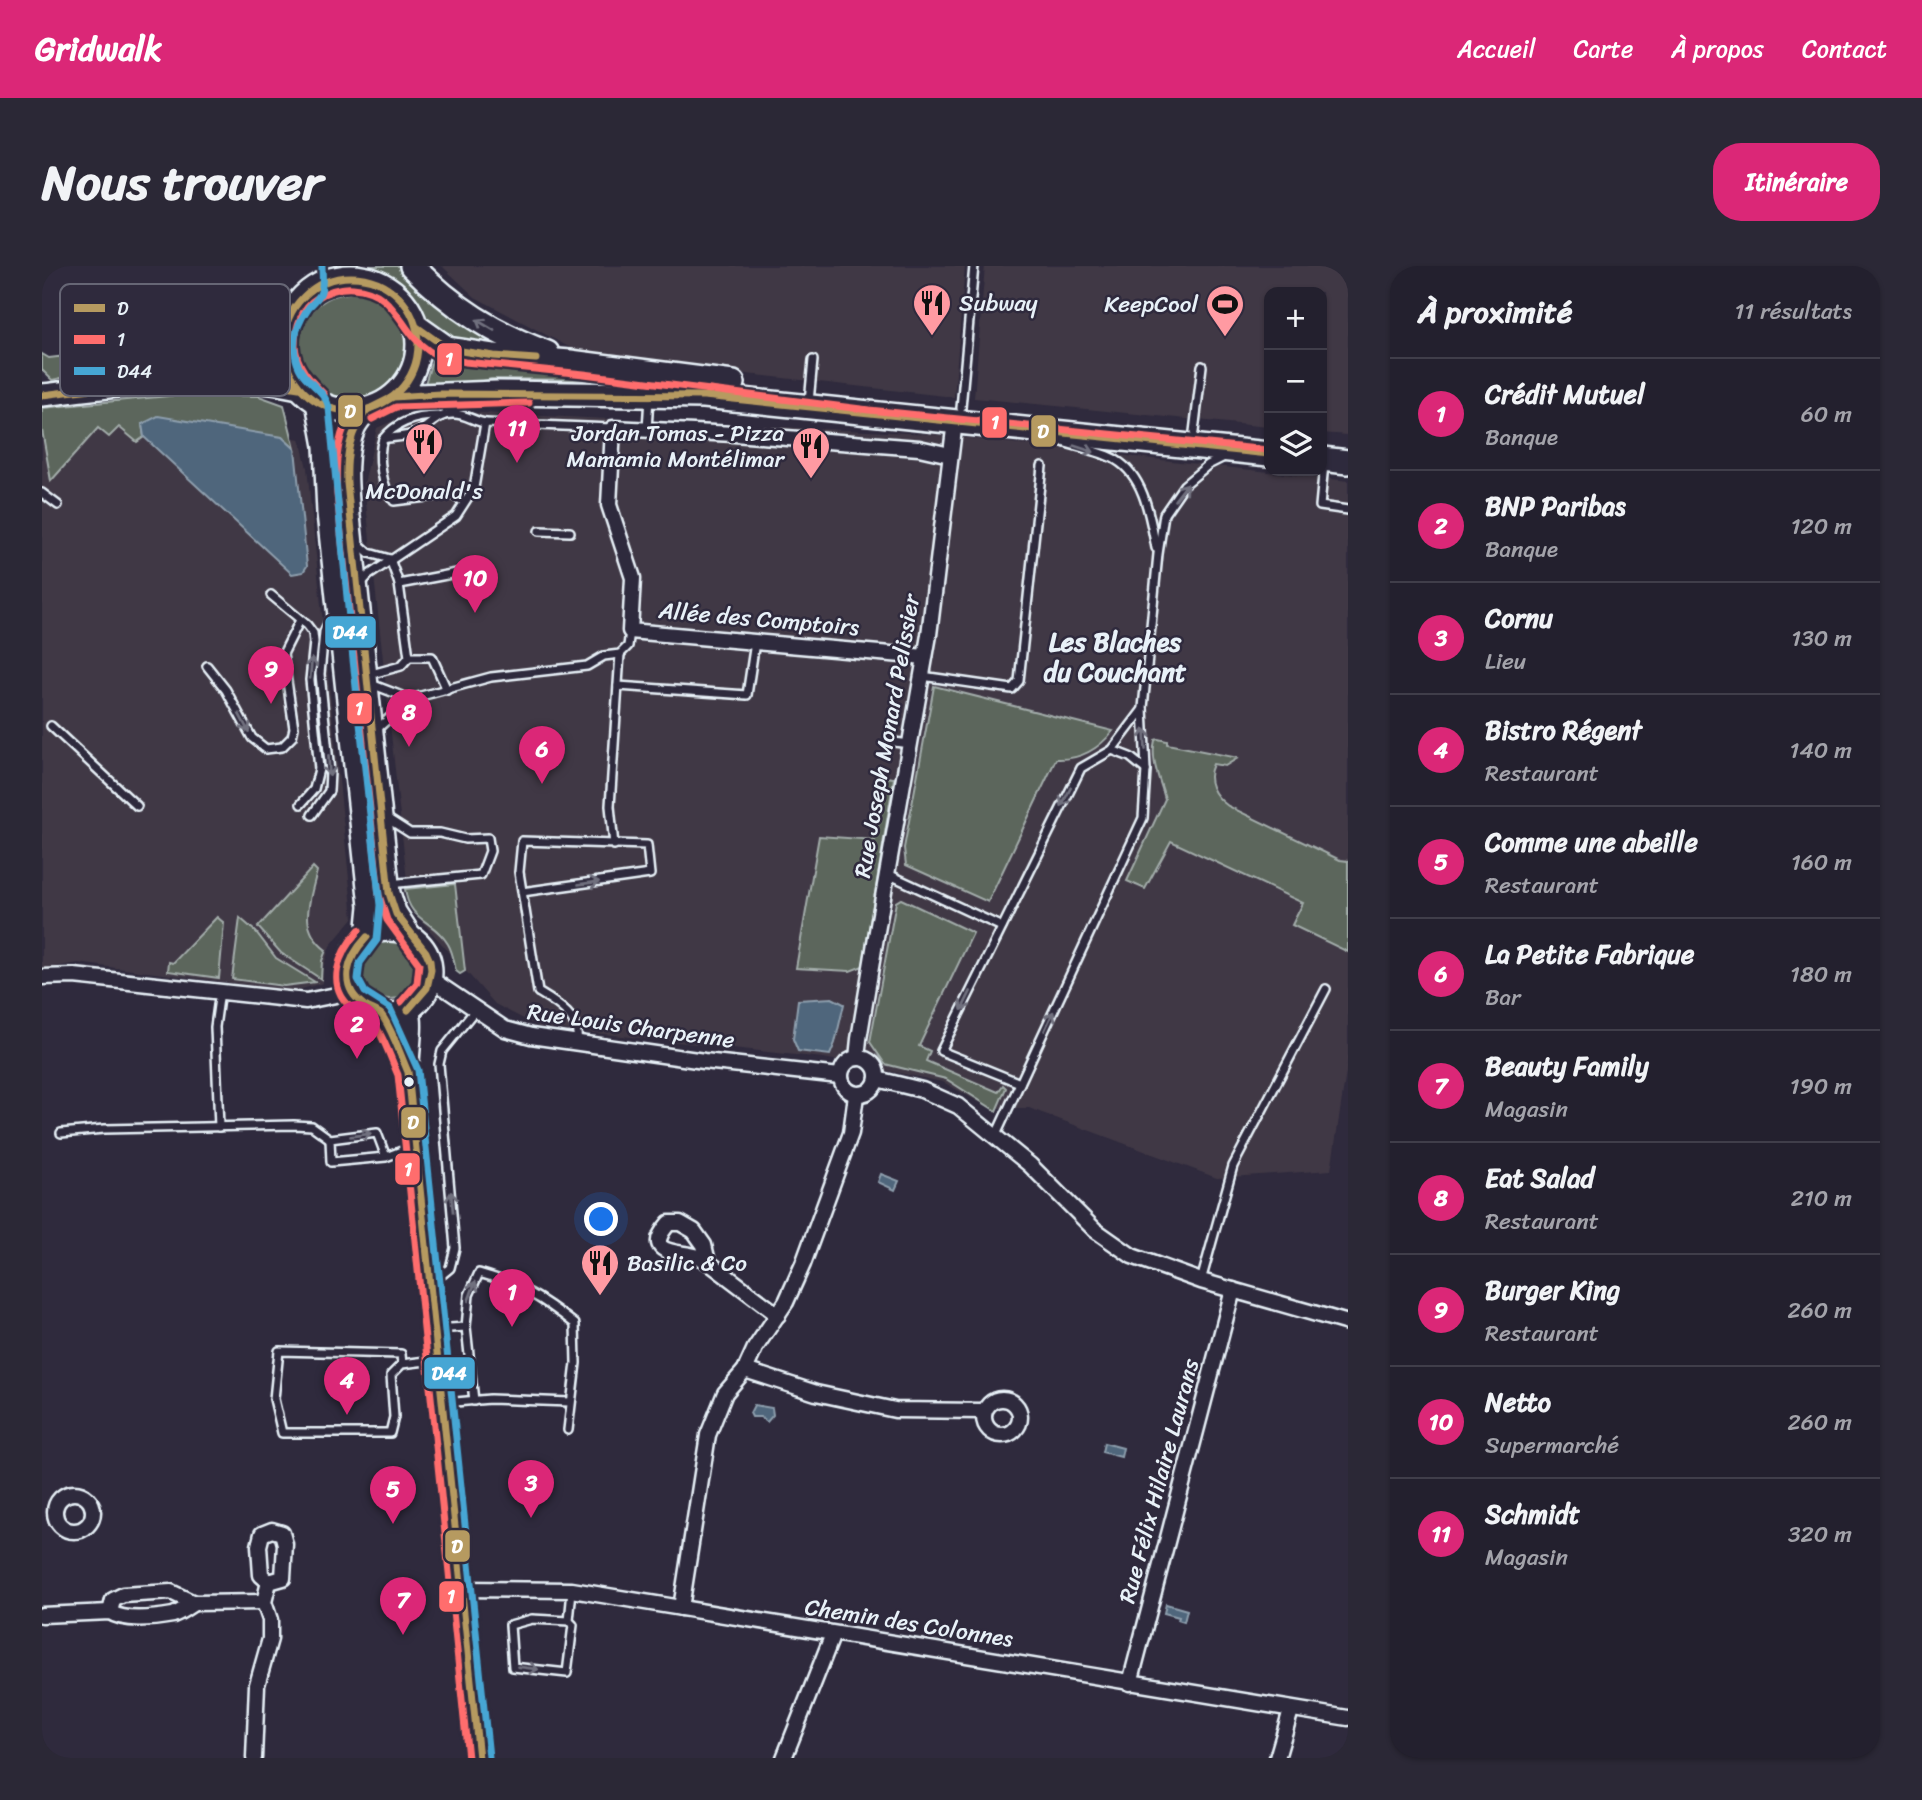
<!DOCTYPE html>
<html lang="fr">
<head>
<meta charset="utf-8">
<style>
  body { margin:0; font-family:Sriracha,sans-serif; background:#2b2836; color:#f1f3f6 }
  .controls { position:absolute; right:21px; top:21px; display:grid; overflow:hidden; border-radius:14px; box-shadow:0 2px 5px #0004 }
  .controls button { width:63px; height:63px; display:grid; place-items:center; padding:0; border:0; border-bottom:2px solid #403e4a; background:#23202e; color:#f1f3f6; font:35px sans-serif }
  .you { position:absolute; left:560px; top:954px; width:24px; height:24px; margin:-18px; border:5px solid #fff; border-radius:50%; background:#1a73e8; box-shadow:0 0 0 10px #1a73e833 }
  .badge { display:grid; place-items:center; width:46px; height:46px; border-radius:50%; background:#db2777; color:#fff; font-size:23px; font-weight:700 }
  .pin { position:absolute; translate:-50% -58px; filter:drop-shadow(0 2px 4px #0008) }
  .pin::after { content:''; position:absolute; top:37px; width:24px; height:21px; background:inherit; clip-path:polygon(0 0,100% 0,50% 100%) }
  .list { margin:0; padding:0; list-style:none }
  h2 { display:flex; justify-content:space-between; align-items:center; height:91px; margin:0; padding:0 28px; font-size:30px }
  h2 small { font-size:23px; font-weight:400; color:#a3a3aa }
  .list li { display:grid; grid-template-columns:46px 1fr auto; gap:21px; align-items:center; box-sizing:border-box; height:112px; padding:0 28px; border-top:2px solid #403e4a }
  .list b { display:block; font-size:26px; white-space:nowrap }
  .list p { margin:0; font-size:23px; white-space:nowrap; color:#a3a3aa }
  .list em { font-size:23px; font-style:normal; color:#a3a3aa }
  .icon { flex:none; width:38px; height:38px; fill:none; stroke:currentColor; stroke-width:2; stroke-linecap:round; stroke-linejoin:round }
  .map { position:relative; flex:none; width:1306px; height:1492px; overflow:hidden; border-radius:28px }
  header { display:flex; align-items:center; gap:42px; box-sizing:border-box; height:98px; padding:0 35px; background:#db2777; color:#fff }
  header strong { font-size:33px }
  nav { display:flex; gap:38px; margin-inline-start:auto; font-size:24px }
  .intro { display:flex; align-items:center; justify-content:space-between; box-sizing:border-box; height:168px; padding:0 42px }
  h1 { margin:0; font-size:49px }
  .button { padding:18px 32px; border-radius:28px; background:#db2777; color:#fff; font-size:24px; font-weight:700 }
  main { display:flex; gap:42px; padding:0 42px }
  aside { flex:1; background:#23202e; border-radius:28px; box-shadow:0 2px 5px #0004 }
  .map>svg:first-child { display:block }
  .built { fill:#413945 }
  .green { fill:#5c665b; stroke:#a2acaa; stroke-width:2 }
  .water { fill:#50667b; stroke:#8d9ead; stroke-width:2 }
  .lines { fill:none; stroke-linecap:round; stroke-linejoin:round }
  .service-casing { stroke:#e8f1f8; stroke-width:12 }
  .minor-casing { stroke:#e8f1f8; stroke-width:19 }
  .secondary-casing { stroke:#e8f1f8; stroke-width:26 }
  .primary-casing { stroke:#e8f1f8; stroke-width:28 }
  .service { stroke:#2f2a3d; stroke-width:7 }
  .minor { stroke:#2f2a3d; stroke-width:14 }
  .secondary { stroke:#2f2a3d; stroke-width:21 }
  .primary { stroke:#2f2a3d; stroke-width:23 }
  .bus-1-casing { stroke:#2f2a3d; stroke-width:12 }
  .bus-2-casing { stroke:#2f2a3d; stroke-width:12 }
  .bus-3-casing { stroke:#2f2a3d; stroke-width:12 }
  .bus-1 { stroke:#b69a60; stroke-width:7 }
  .bus-2 { stroke:#ff6d6d; stroke-width:7 }
  .bus-3 { stroke:#46a6d4; stroke-width:7 }
  .oneway { stroke:#70707e }
  .bus-dot { fill:#e8f1f8; stroke:#2f2a3d; stroke-width:2.5 }
  .labels { text-anchor:middle; dominant-baseline:central; stroke-width:5; stroke-linejoin:round; paint-order:stroke }
  .poi-label { font-size:23px; fill:#e8f1f8; stroke:#2f2a3d; text-anchor:start }
  .street-label { font-size:23px; fill:#e8f1f8; stroke:#2f2a3d }
  .quarter-label { font-size:26px; font-weight:bold; fill:#e8f1f8; stroke:#2f2a3d }
  .key { fill:#2f2a3d; stroke:#666675; stroke-width:2 }
  .key-label { font-size:19px; fill:#e8f1f8 }
  .line-badge { stroke:#2f2a3d; stroke-width:2.5 }
  .badge-label { font-size:19px; text-anchor:middle; font-weight:bold; fill:#fff }
</style>
</head>
<body>
<header>
<strong>Gridwalk</strong>
<nav><a>Accueil</a><a>Carte</a><a>À propos</a><a>Contact</a></nav>
</header>
<div class="intro"><h1>Nous trouver</h1><a class="button">Itinéraire</a></div>
<main>
<div class="map">
<svg width="1306" height="1492" viewBox="0 0 1306 1492">
  <rect width="100%" height="100%" fill="#2f2a3d"/>
  <filter id="ink" filterUnits="userSpaceOnUse"><feTurbulence type="fractalNoise" baseFrequency=".0143" numOctaves="2"/><feDisplacementMap in="SourceGraphic" scale="14" xChannelSelector="R" yChannelSelector="G"/><feConvolveMatrix kernelMatrix="1 2 1 2 8 2 1 2 1" color-interpolation-filters="sRGB"/></filter>
  <g filter="url(#ink)">
    <g class="built">
      <polygon points="400,0 923,0 912,131 544,90 433,31"/>
      <polygon points="943,0 1306,0 1306,169 1280,167 1280,26 1227,26 1227,161 932,132"/>
      <polygon points="375,144 888,168 1306,215 1306,793 1289,904 1175,912 987,842 948,842 901,816 782,792 497,761 453,738 368,642 322,218 335,162"/>
      <polygon points="97,149 258,173 265,202 311,652 288,680 281,702 281,717 252,725 36,697 0,703 0,160"/>
    </g>
    <g class="green">
      <polygon points="327,0 360,0 481,88 436,84 389,64 373,36 360,20"/>
      <circle cx="310" cy="80" r="53"/>
      <polygon points="217,51 219,56 210,64 187,77 10,114 0,104 0,88 7,92 185,71"/>
      <polygon points="393,85 553,108 551,114 449,113 423,120 382,121"/>
      <polygon points="137,129 217,130 242,139 253,183 240,171 100,158 102,171 95,176 77,161 67,171 56,162 9,215 0,164 0,142"/>
      <path d="M892 420 1071 465C1056 484 1038 494 1014 493L946 636 864 599 862 582Z"/>
      <path d="M1116 473 1125 475V478L1196 492 1183 500 1171 498C1163 515 1172 530 1186 540L1298 594 1306 595V686L1250 659 1261 637 1129 575 1103 623 1085 615 1123 533C1118 513 1108 495 1113 474Z"/>
      <polygon points="844,511 852,512 821,700 808,705 754,702 777,570 833,574"/>
      <path d="M271 601 275 605C268 635 255 662 284 684L280 695 279 713 239 687 216 661Z"/>
      <path d="M413 618 423 705 418 708 414 705C412 696 411 686 406 678 392 654 367 656 363 623Z"/>
      <polygon points="859,633 931,667 877,780 888,785 884,795 956,826 961,819 964,822 954,845 904,813 843,798 828,776 854,636"/>
      <polygon points="175,651 182,657 177,712 126,705 127,696 131,697"/>
      <polygon points="198,652 214,666 234,692 273,716 242,720 190,713"/>
      <circle cx="348" cy="704" r="29"/>
    </g>
    <g class="water">
      <polygon points="116,150 240,171 253,183 265,300 261,306 250,308 102,171 100,158"/>
      <polygon points="790,732 802,738 793,777 788,789 756,785 751,773 756,734"/>
      <polygon points="839,908 857,915 853,924 836,916"/>
      <polygon points="712,1139 730,1142 731,1149 725,1156 718,1151 710,1151 708,1147"/>
      <polygon points="1062,1177 1081,1182 1079,1191 1060,1186"/>
      <polygon points="1124,1338 1145,1344 1142,1356 1136,1354 1137,1351 1122,1347"/>
    </g>
    <g class="lines">
      <defs>
        <g id="service">
          <polyline points="767,136 771,94"/>
          <polyline points="919,142 932,0"/>
          <polyline points="605,163 607,132"/>
          <polyline points="1152,166 1160,100"/>
          <path d="M341 173C354 156 375 150 396 150"/>
          <path d="M1021 176C1036 181 1061 186 1074 194 1103 211 1108 252 1114 282"/>
          <polyline points="1282,198 1278,240 1306,244"/>
          <polyline points="0,227 16,239"/>
          <path d="M422 236 409 228 352 235C340 223 335 190 341 173 351 171 364 171 374 167 388 161 395 147 412 148 423 148 432 155 443 157"/>
          <polyline points="497,265 528,266"/>
          <polyline points="316,277 327,287 348,293"/>
          <polyline points="357,318 436,303"/>
          <polyline points="318,319 327,309 414,250 432,222 443,157 570,162"/>
          <polyline points="229,329 265,359 271,367 272,376 268,414 277,503 272,523 259,538"/>
          <polyline points="367,391 390,391 405,424"/>
          <polyline points="165,400 184,424 210,472 224,483 240,481 250,471 252,462 241,388 258,354"/>
          <polyline points="326,409 359,400 367,391 357,318 348,293"/>
          <polyline points="880,410 970,423 977,415 1000,200"/>
          <polyline points="329,418 368,433"/>
          <polyline points="576,420 705,429 713,376"/>
          <polyline points="9,460 95,540"/>
          <polyline points="333,465 368,433 449,411 545,400 562,390 578,388 586,380 588,365"/>
          <polyline points="852,476 868,478"/>
          <polyline points="1070,484 1088,491 1104,504"/>
          <polyline points="270,549 287,525 288,506 278,408 282,366 291,347"/>
          <polyline points="343,551 368,567 398,567 423,573 446,572 448,585 439,609 347,618"/>
          <polyline points="572,579 568,540 578,388"/>
          <polyline points="846,608 960,661"/>
          <path d="M480 626 608 608 605 579 480 575 477 606 496 726C516 738 539 751 535 777"/>
          <polyline points="978,817 899,785 1039,502 1070,484 1101,443"/>
          <polyline points="177,861 173,761 178,725"/>
          <polyline points="19,867 62,863 252,859 270,860 288,873"/>
          <polyline points="954,869 1101,552 1104,504 1101,442 1116,288 1122,248 1142,219 1166,199 1184,190"/>
          <polyline points="344,891 335,867 288,873 289,896 344,891 372,880"/>
          <polyline points="1159,1015 1191,900 1284,723"/>
          <polyline points="391,1016 408,1002 413,982 397,798 400,785 434,743"/>
          <polyline points="424,1061 432,1135"/>
          <path d="M393 1063 424 1061 427 1029 437 1007C479 1019 500 1032 533 1058L534 1097 526 1164"/>
          <polyline points="360,1098 359,1088 237,1085 232,1133 240,1167 348,1167 352,1151 349,1109 360,1098 392,1094"/>
          <polyline points="402,1137 448,1133 528,1136"/>
          <polyline points="527,1355 490,1353 468,1359 471,1401 525,1407 531,1359 527,1355 530,1325"/>
        </g>
        <g id="minor">
          <polyline points="883,391 588,365 591,312 567,239 571,162 692,168 877,182 908,189"/>
          <polyline points="0,711 32,710 264,735 309,726"/>
          <polyline points="389,713 463,763 489,770 662,795 798,810"/>
          <circle cx="817" cy="810" r="18"/>
          <polyline points="815,792 817,773 834,671 887,369 913,155"/>
          <polyline points="835,813 880,824 916,840 988,899 1053,964 1090,990 1159,1015 1306,1057"/>
          <path d="M666 996C663 994 660 992 656 991 639 985 598 990 627 957H638L652 965 662 979 666 996 736 1049"/>
          <polyline points="703,1104 774,1127 853,1144 941,1145"/>
          <circle cx="960" cy="1151" r="18"/>
          <circle cx="32" cy="1246" r="19"/>
          <polygon points="230,1264 240,1267 243,1278 241,1312 227,1316 219,1309 217,1280 220,1268"/>
          <polyline points="419,1323 530,1324 1306,1452"/>
          <polyline points="639,1342 666,1169 683,1127 703,1104 713,1082 744,1036 761,998 809,867 814,829"/>
          <polyline points="68,1346 71,1334 81,1329 129,1326 152,1337 222,1336"/>
          <path d="M0 1349 68 1346C83 1356 114 1352 131 1349 138 1347 145 1341 152 1337"/>
          <polyline points="1088,1417 1191,1024"/>
          <polyline points="212,1492 215,1419 228,1373 228,1354 222,1336 227,1316"/>
          <polyline points="742,1492 791,1368"/>
          <polyline points="1235,1492 1249,1444"/>
        </g>
        <g id="secondary">
          <polyline points="98,108 169,91 205,78 246,54"/>
          <path d="M0 129C85 119 173 103 257 122"/>
          <polyline points="275,136 283,180 286,247 328,640 325,671"/>
          <path d="M325 144C321 149 315 155 312 162 301 188 305 222 307 250L347 627 353 646 369 671"/>
          <circle cx="347" cy="706" r="42"/>
          <path d="M366 744C372 756 365 789 366 804 366 821 369 838 370 854L437 1492"/>
          <polyline points="340,748 362,798"/>
        </g>
        <g id="primary">
          <path d="M370 0C411 42 451 67 505 87"/>
          <circle cx="309" cy="78" r="67"/>
          <polyline points="375,61 406,83 452,90 528,96 691,117"/>
          <polyline points="351,131 455,127 662,130 1227,188"/>
          <polyline points="1280,193 1306,196"/>
        </g>
      </defs>
      <use href="#service" class="service-casing"/>
      <use href="#minor" class="minor-casing"/>
      <use href="#secondary" class="secondary-casing"/>
      <use href="#primary" class="primary-casing"/>
      <use href="#service" class="service"/>
      <use href="#minor" class="minor"/>
      <use href="#secondary" class="secondary"/>
      <use href="#primary" class="primary"/>
      <defs>
        <g id="bus-1">
          <circle cx="309" cy="78" r="67"/>
          <polyline points="375,61 406,83 452,90 494,93"/>
          <path d="M0 129C86 118 170 107 257 122"/>
          <polyline points="325,144 351,131 398,128 662,130 1227,188"/>
          <path d="M325 144C307 166 304 189 305 217L347 627 354 648 384 686 388 695 389 704 385 722 366 744"/>
          <path d="M325 671C305 692 295 720 323 740 329 744 338 745 341 751 352 768 358 788 366 806L437 1492"/>
        </g>
        <g id="bus-2">
          <path d="M282 128C268 114 254 100 253 79 253 61 260 41 275 32 286 25 298 21 311 22 355 25 356 64 387 85 397 91 411 94 423 96L542 108 827 144 1226 184"/>
          <path d="M317 137C294 164 293 195 295 229L337 629 345 654 377 698 375 717 359 736"/>
          <polyline points="330,153 354,141 487,137"/>
          <path d="M317 664C296 687 282 721 312 744 318 749 329 753 333 759 343 774 349 793 356 809L426 1492"/>
        </g>
        <path id="bus-3" d="M280 0C280 9 282 21 278 28 276 33 271 37 267 41 256 56 249 75 254 93 260 118 282 120 287 142L311 394 338 639 335 674 318 697 316 713 323 726 348 742 376 804 447 1491"/>
      </defs>
      <use href="#bus-1" class="bus-1-casing"/>
      <use href="#bus-2" class="bus-2-casing"/>
      <use href="#bus-3" class="bus-3-casing"/>
      <use href="#bus-1" class="bus-1"/>
      <use href="#bus-2" class="bus-2"/>
      <use href="#bus-3" class="bus-3"/>
    </g>
    <defs><path id="oneway-shaft" d="M-6 0H5M1.5-3L5.5 0L1.5 3" fill="none" stroke-width="1.6" stroke-linecap="round" stroke-linejoin="round" transform="scale(1.75)"/></defs>
    <g class="oneway">
      <use href="#oneway-shaft" transform="translate(443 59) rotate(-149)"/>
      <use href="#oneway-shaft" transform="translate(1042 183) rotate(18)"/>
      <use href="#oneway-shaft" transform="translate(1139 226) rotate(-52)"/>
      <use href="#oneway-shaft" transform="translate(269 402) rotate(-85)"/>
      <use href="#oneway-shaft" transform="translate(202 457) rotate(62)"/>
      <use href="#oneway-shaft" transform="translate(1103 473) rotate(-93)"/>
      <use href="#oneway-shaft" transform="translate(287 500) rotate(87)"/>
      <use href="#oneway-shaft" transform="translate(1024 531) rotate(117)"/>
      <use href="#oneway-shaft" transform="translate(547 617) rotate(-8)"/>
      <use href="#oneway-shaft" transform="translate(924 735) rotate(116)"/>
      <use href="#oneway-shaft" transform="translate(1007 755) rotate(-65)"/>
      <use href="#oneway-shaft" transform="translate(319 869) rotate(-7)"/>
      <use href="#oneway-shaft" transform="translate(410 936) rotate(-96)"/>
      <use href="#oneway-shaft" transform="translate(430 1025) rotate(-70)"/>
      <use href="#oneway-shaft" transform="translate(486 1402) rotate(7)"/>
    </g>
  </g>
  <defs>
    <symbol id="restaurant-pin" viewBox="-11 -11 22 30"><path d="M0 17L-7.5 6A9.5 9.5 0 1 1 7.5 6Z" fill="#ff9aa2" stroke="#2f2a3d"/><path d="M-5-6h1v4h1v-4h1v4h1v-4h1v5L-1.5 .5V6h-2V.5L-5-1ZM5-6V6H3V1.5H1.5Q1.5-4 5-6Z" fill="#111"/></symbol>
    <symbol id="stadium-pin" viewBox="-11 -11 22 30"><path d="M0 17L-7.5 6A9.5 9.5 0 1 1 7.5 6Z" fill="#ff9aa2" stroke="#2f2a3d"/><path d="M0-5a6.5 5 0 1 0 0 10a6.5 5 0 1 0 0-10ZM-3.5-1.8h7v3.6h-7Z" fill="#111"/></symbol>
  </defs>
  <g fill-rule="evenodd">
    <use href="#restaurant-pin" x="868" y="15" width="44" height="60"/>
    <use href="#stadium-pin" x="1161" y="16" width="44" height="60"/>
    <use href="#restaurant-pin" x="360" y="154" width="44" height="60"/>
    <use href="#restaurant-pin" x="747" y="158" width="44" height="60"/>
    <use href="#restaurant-pin" x="536" y="975" width="44" height="60"/>
  </g>
  <circle class="bus-dot" cx="367" cy="816" r="6"/>
  <g class="labels">
    <g class="poi-label">
      <text x="917" y="37">Subway</text>
      <text x="1156" y="38" text-anchor="end">KeepCool</text>
      <text x="742" y="167" text-anchor="end">Jordan Tomas - Pizza<tspan x="742" dy="26">Mamamia Montélimar</tspan></text>
      <text x="382" y="225" text-anchor="middle">McDonald's</text>
      <text x="585" y="997">Basilic &amp; Co</text>
    </g>
    <g class="street-label">
      <text transform="translate(717 353) rotate(5)">Allée des Comptoirs</text>
      <text transform="translate(845 470) rotate(-80)">Rue Joseph Monard Pelissier</text>
      <text transform="translate(589 760) rotate(8)">Rue Louis Charpenne</text>
      <text transform="translate(1117 1215) rotate(-75)">Rue Félix Hilaire Laurans</text>
      <text transform="translate(867 1357) rotate(9)">Chemin des Colonnes</text>
    </g>
    <g class="quarter-label">
      <text x="1073" y="376">Les Blaches<tspan x="1073" dy="30">du Couchant</tspan></text>
    </g>
  </g>
  <rect x="18" y="18" width="230" height="112" rx="10" class="key"/>
  <rect x="32" y="38" width="31" height="8" fill="#b69a60"/>
  <rect x="32" y="69" width="31" height="9" fill="#ff6d6d"/>
  <rect x="32" y="101" width="31" height="8" fill="#46a6d4"/>
  <g class="key-label">
    <text x="75" y="49">D</text>
    <text x="75" y="80">1</text>
    <text x="75" y="112">D44</text>
  </g>
  <g class="line-badge">
    <rect x="394" y="76" width="27" height="34" rx="7" fill="#ff6d6d"/>
    <rect x="295" y="128" width="27" height="34" rx="7" fill="#b69a60"/>
    <rect x="939" y="140" width="27" height="33" rx="7" fill="#ff6d6d"/>
    <rect x="988" y="148" width="27" height="34" rx="7" fill="#b69a60"/>
    <rect x="282" y="349" width="53" height="34" rx="7" fill="#46a6d4"/>
    <rect x="304" y="426" width="27" height="33" rx="7" fill="#ff6d6d"/>
    <rect x="358" y="840" width="27" height="33" rx="7" fill="#b69a60"/>
    <rect x="352" y="886" width="27" height="34" rx="7" fill="#ff6d6d"/>
    <rect x="381" y="1090" width="53" height="34" rx="7" fill="#46a6d4"/>
    <rect x="402" y="1263" width="27" height="34" rx="7" fill="#b69a60"/>
    <rect x="396" y="1314" width="27" height="33" rx="7" fill="#ff6d6d"/>
  </g>
  <g class="badge-label">
    <text x="407" y="100">1</text>
    <text x="308" y="152">D</text>
    <text x="953" y="163">1</text>
    <text x="1001" y="172">D</text>
    <text x="308" y="373">D44</text>
    <text x="317" y="449">1</text>
    <text x="371" y="863">D</text>
    <text x="366" y="910">1</text>
    <text x="407" y="1114">D44</text>
    <text x="415" y="1287">D</text>
    <text x="409" y="1337">1</text>
  </g>
</svg>
<div class="controls">
<button>+</button>
<button>−</button>
<button><svg class="icon" aria-label="layers" viewBox="0 0 24 24"><path d="M12 4l9 5-9 5-9-5zM3 14l9 5 9-5"/></svg></button>
</div>
<div class="you"></div>
<div class="pin badge" style="left:470px;top:1061px">1</div>
<div class="pin badge" style="left:315px;top:793px">2</div>
<div class="pin badge" style="left:489px;top:1252px">3</div>
<div class="pin badge" style="left:305px;top:1149px">4</div>
<div class="pin badge" style="left:351px;top:1258px">5</div>
<div class="pin badge" style="left:500px;top:518px">6</div>
<div class="pin badge" style="left:361px;top:1369px">7</div>
<div class="pin badge" style="left:367px;top:481px">8</div>
<div class="pin badge" style="left:229px;top:438px">9</div>
<div class="pin badge" style="left:433px;top:347px">10</div>
<div class="pin badge" style="left:475px;top:197px">11</div>
</div>
<aside>
<h2>À proximité<small>11 résultats</small></h2>
<ul class="list">
<li><span class="badge">1</span><div><b>Crédit Mutuel</b><p>Banque</p></div><em>60 m</em></li>
<li><span class="badge">2</span><div><b>BNP Paribas</b><p>Banque</p></div><em>120 m</em></li>
<li><span class="badge">3</span><div><b>Cornu</b><p>Lieu</p></div><em>130 m</em></li>
<li><span class="badge">4</span><div><b>Bistro Régent</b><p>Restaurant</p></div><em>140 m</em></li>
<li><span class="badge">5</span><div><b>Comme une abeille</b><p>Restaurant</p></div><em>160 m</em></li>
<li><span class="badge">6</span><div><b>La Petite Fabrique</b><p>Bar</p></div><em>180 m</em></li>
<li><span class="badge">7</span><div><b>Beauty Family</b><p>Magasin</p></div><em>190 m</em></li>
<li><span class="badge">8</span><div><b>Eat Salad</b><p>Restaurant</p></div><em>210 m</em></li>
<li><span class="badge">9</span><div><b>Burger King</b><p>Restaurant</p></div><em>260 m</em></li>
<li><span class="badge">10</span><div><b>Netto</b><p>Supermarché</p></div><em>260 m</em></li>
<li><span class="badge">11</span><div><b>Schmidt</b><p>Magasin</p></div><em>320 m</em></li>
</ul>
</aside>
</main>
</body>
</html>
